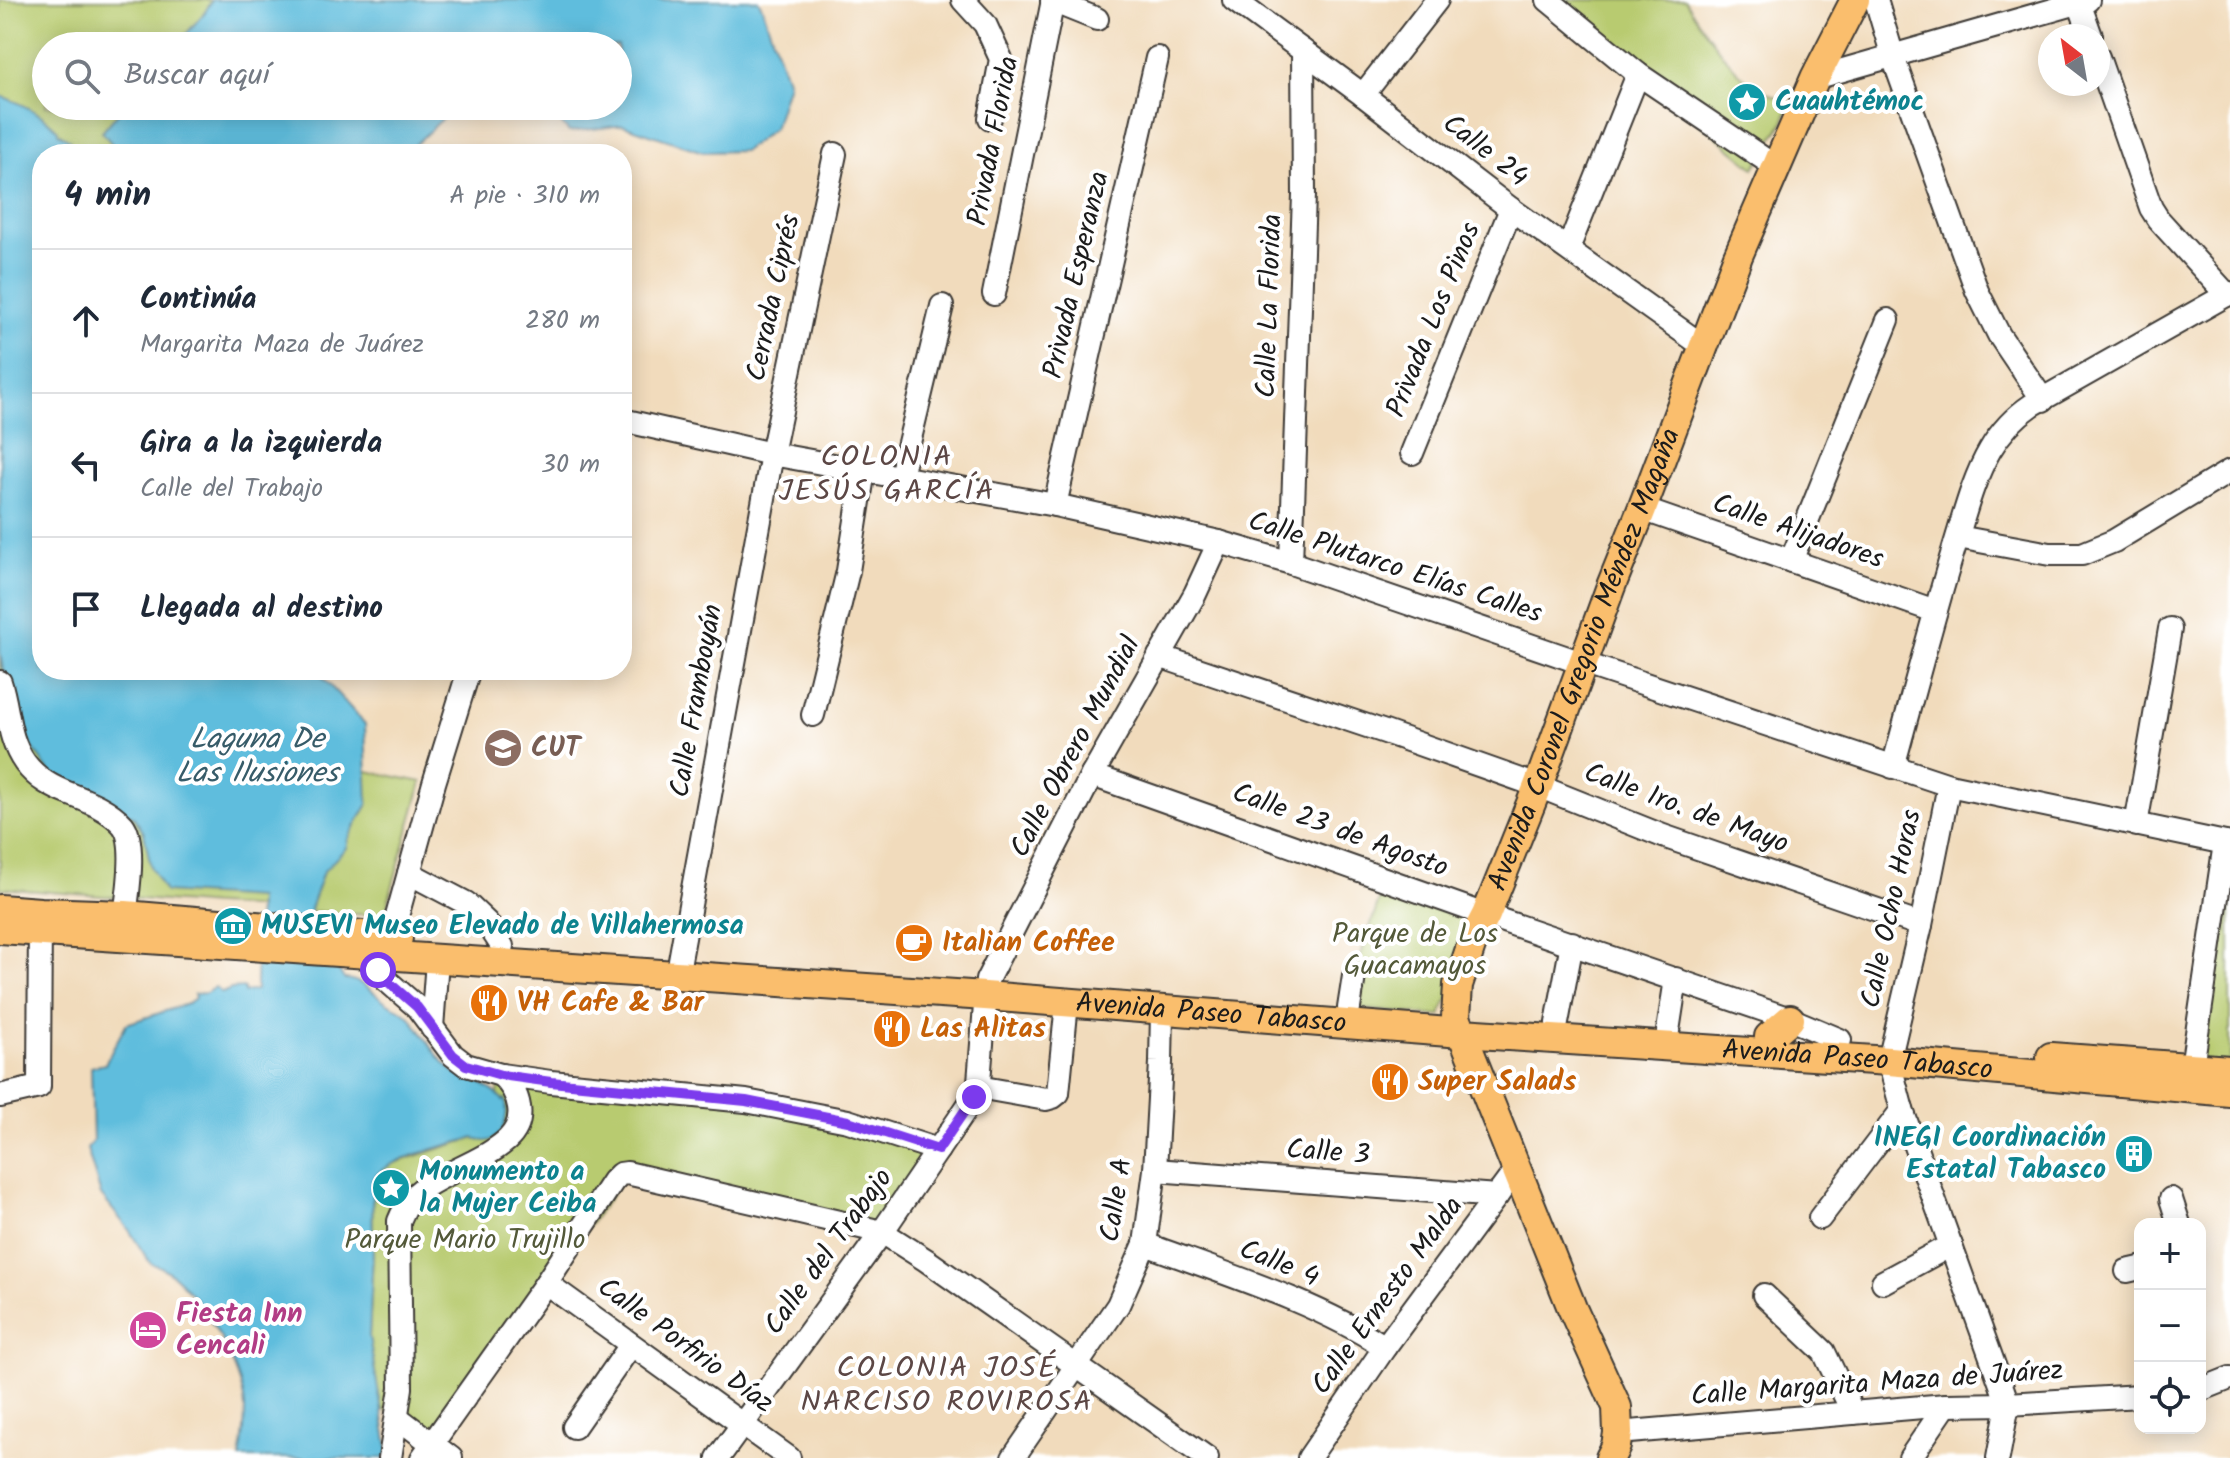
<!DOCTYPE html>
<html lang="es">
<head>
<meta charset="utf-8">
<style>
  body { margin:0; font-family:Kalam,sans-serif; background:#f6f6f7; color:#1f2937 }
  .controls { position:absolute; right:24px; bottom:24px; display:grid; overflow:hidden; border-radius:16px; box-shadow:0 4px 20px #0003 }
  .controls button { width:72px; height:72px; display:grid; place-items:center; padding:0; border:0; border-bottom:2px solid #e0e1e3; background:#fff; color:#1f2937; font:40px sans-serif }
  .compass { position:absolute; left:2038px; top:24px; width:72px; height:72px; border-radius:50%; background:#fff; box-shadow:0 4px 20px #0003; rotate:329deg }
  .stop { position:absolute; width:24px; height:24px; margin:-18px; border:6px solid #7c3aed; border-radius:50%; background:#fff }
  .stop.end { background:#7c3aed; border-color:#fff; box-shadow:0 2px 8px #0008 }
  .list { margin:0; padding:0; list-style:none }
  h2 { display:flex; justify-content:space-between; align-items:center; height:104px; margin:0; padding:0 32px; font-size:34px }
  h2 small { font-size:26px; font-weight:400; color:#747a83 }
  .list li { display:grid; grid-template-columns:52px 1fr auto; gap:24px; align-items:center; box-sizing:border-box; height:144px; padding:0 32px; border-top:2px solid #e0e1e3 }
  .list b { display:block; font-size:30px; white-space:nowrap }
  .list p { margin:0; font-size:26px; white-space:nowrap; color:#747a83 }
  .list em { font-size:26px; font-style:normal; color:#747a83 }
  .icon { flex:none; width:44px; height:44px; fill:none; stroke:currentColor; stroke-width:2; stroke-linecap:round; stroke-linejoin:round }
  .map { position:relative; flex:none; width:2230px; height:1458px; overflow:hidden }
  .search { position:absolute; background:#fff; box-shadow:0 4px 20px #0003; left:32px; top:32px; width:600px; height:88px; display:flex; align-items:center; gap:20px; box-sizing:border-box; padding:0 28px; border-radius:44px; color:#747a83; font-size:30px }
  .panel { position:absolute; background:#fff; box-shadow:0 4px 20px #0003; left:32px; top:144px; width:600px; height:536px; border-radius:32px }
  .map>svg:first-child { display:block }
  .green { fill:#b8cb6f; stroke:#6a7446; stroke-width:2 }
  .water { fill:#5fbddd; stroke:#3e6c7c; stroke-width:2 }
  .lines { fill:none; stroke-linecap:round; stroke-linejoin:round }
  .minor-casing { stroke:#3c3934; stroke-width:26 }
  .major-casing { stroke:#3c3934; stroke-width:32 }
  .minor { stroke:#fff; stroke-width:22 }
  .major { stroke:#fabe6d; stroke-width:28 }
  .route { stroke:#7c3aed; stroke-width:10 }
  .labels { text-anchor:middle; dominant-baseline:central; stroke-width:8; stroke-linejoin:round; paint-order:stroke }
  .culture-label { font-size:28px; font-weight:bold; fill:#0d838f; stroke:#fff; text-anchor:start }
  .street-label { font-size:28px; fill:#1c1c1c; stroke:#fff }
  .education-label { font-size:28px; font-weight:bold; fill:#785e54; stroke:#fff; text-anchor:start }
  .park-label { font-size:28px; fill:#535939; stroke:#fff }
  .food-label { font-size:28px; font-weight:bold; fill:#c56008; stroke:#fff; text-anchor:start }
  .hotel-label { font-size:28px; font-weight:bold; fill:#b23c85; stroke:#fff; text-anchor:start }
  .neighbourhood-label { font-size:30px; letter-spacing:2px; fill:#5c4745; stroke:#fff }
  .water-label { font-size:30px; font-style:italic; fill:#375c69; stroke:#fff }
</style>
</head>
<body>
<div class="map">
<svg width="2230" height="1458" viewBox="0 0 2230 1458">
  <rect width="100%" height="100%" fill="#fff"/>
  <filter id="ink" filterUnits="userSpaceOnUse"><feTurbulence type="fractalNoise" baseFrequency=".0125" numOctaves="2"/><feDisplacementMap in="SourceGraphic" scale="16" xChannelSelector="R" yChannelSelector="G"/><feConvolveMatrix kernelMatrix="1 2 1 2 8 2 1 2 1" color-interpolation-filters="sRGB"/></filter>
  <filter id="wash" filterUnits="userSpaceOnUse"><feTurbulence type="fractalNoise" baseFrequency=".006" numOctaves="4" result="noise"/><feDisplacementMap in="SourceGraphic" scale="32" xChannelSelector="R" yChannelSelector="G"/><feGaussianBlur stdDeviation="1.8" result="paint"/><feColorMatrix in="noise" values="0 0 0 0 0 0 0 0 0 0 0 0 0 0 0 0 0 1.4 0 .05"/><feComposite in="paint" operator="in"/></filter>
  <g filter="url(#wash)">
    <rect width="100%" height="100%" fill="#f1dbbc"/>
    <g class="green">
      <polygon points="0,0 219,0 183,46 46,46 46,106 137,106 114,154 53,154 0,101"/>
      <path d="M1548 0H1685C1699 24 1733 73 1756 87 1766 93 1779 97 1790 102L1783 123 1754 168 1616 53Z"/>
      <polygon points="0,408 41,725 357,769 422,782 384,916 216,905 0,888"/>
      <polygon points="2230,844 2230,1070 2192,1067"/>
      <polygon points="1386,879 1486,915 1440,1016 1349,1008 1354,976"/>
      <polygon points="501,1075 746,1101 938,1150 882,1232 627,1173 432,1445 397,1417 381,1408 369,1337 373,1252 372,1182 375,1176 388,1165 474,1138 498,1094"/>
    </g>
    <g class="water">
      <polygon points="212,0 758,0 762,7 788,83 774,128 744,151 703,152 623,125 569,132 546,106 618,106 618,46 176,46 205,12"/>
      <path d="M0 96C22 103 42 113 58 130V133L70 140 71 154H42V670H316L365 724 368 804 348 839 346 848 323 872 310 909V922L344 979C360 979 373 992 386 1002 393 1007 401 1008 408 1015 424 1033 435 1057 455 1073 462 1079 470 1078 478 1082 488 1087 495 1091 503 1100L505 1099C511 1120 499 1151 474 1138 450 1145 380 1159 372 1182L373 1252 369 1337 390 1458H240C243 1442 245 1425 245 1408 243 1368 197 1286 161 1267 158 1265 153 1265 150 1263L129 1230 101 1195 87 1149 93 1141 91 1067 105 1064 126 1024 187 1004 195 998 194 994 206 993 215 987 222 993 231 989 244 988V993L256 990 258 898 165 892 151 868 144 833 133 816 51 774 10 715 0 652Z"/>
      <polygon points="124,106 456,106 405,154 106,154 113,145 102,132"/>
    </g>
  </g>
  <g filter="url(#ink)">
    <g class="lines">
      <defs>
        <g id="minor">
          <polyline points="963,0 985,24 1001,59 990,118"/>
          <polyline points="1234,0 1363,95 1511,209 1703,346"/>
          <polyline points="1548,0 1638,74 1776,167"/>
          <polyline points="1876,0 1893,57 1977,291 1999,335 2043,400"/>
          <polyline points="2078,0 2091,36"/>
          <polyline points="1052,1 1097,19"/>
          <polyline points="2098,57 2151,208 2158,219 2227,295"/>
          <polyline points="1815,78 2088,0"/>
          <polyline points="1363,95 1437,0"/>
          <polyline points="1568,249 1638,74"/>
          <polyline points="994,294 1053,0"/>
          <polyline points="622,420 772,454 1055,505 1219,542 1291,563 1582,663 1949,785 2230,844"/>
          <polyline points="1412,453 1511,209"/>
          <polyline points="901,476 942,306"/>
          <polyline points="1055,505 1157,58"/>
          <polyline points="1642,509 1935,611"/>
          <polyline points="1958,537 2050,554 2082,554 2114,541 2230,471"/>
          <polyline points="1791,561 1888,320"/>
          <polyline points="1291,563 1304,195 1303,51"/>
          <polyline points="1159,656 1385,732 1538,786 1663,836 1921,925"/>
          <path d="M0 682C9 709 7 738 25 763 37 779 52 787 70 794 88 801 110 810 123 825 136 841 128 895 125 915"/>
          <polyline points="813,715 848,571 864,470"/>
          <path d="M1893 767C1913 694 1932 621 1954 548 1964 516 1973 479 1990 450 2001 431 2014 417 2032 405L2230 293"/>
          <polyline points="1092,775 1486,915 1790,1019 1840,1040"/>
          <polyline points="1949,785 1921,925 1889,1061 1902,1110 2008,1404 1998,1458"/>
          <polyline points="2136,825 2170,629"/>
          <polyline points="409,873 466,903 487,923 502,946"/>
          <polyline points="391,938 434,783 469,670"/>
          <polyline points="374,956 378,970 386,980 417,1007 453,1055 466,1065 501,1075 551,1082 746,1101 848,1121 938,1150"/>
          <polyline points="680,960 772,454 835,154"/>
          <polyline points="1349,1008 1354,976"/>
          <polyline points="1557,1023 1572,943"/>
          <polyline points="432,1028 437,960"/>
          <polyline points="1668,1031 1676,979"/>
          <polyline points="2192,1067 2225,843"/>
          <polyline points="978,1087 1046,1099 1053,1097 1058,1093 1067,1003"/>
          <polyline points="0,1096 39,1087 40,916"/>
          <polyline points="1155,1170 1497,1196"/>
          <polyline points="2171,1199 2179,1224"/>
          <polyline points="1820,1218 1902,1110"/>
          <path d="M1145 1244C1223 1273 1317 1302 1385 1347"/>
          <polyline points="2127,1271 2140,1268"/>
          <polyline points="1883,1282 1951,1245"/>
          <polyline points="546,1283 789,1458"/>
          <polyline points="1764,1295 1824,1352 1853,1413"/>
          <polyline points="2200,1390 2230,1378"/>
          <polyline points="397,1417 451,1458"/>
          <polyline points="574,1427 631,1345"/>
          <polyline points="1618,1433 1946,1405 2008,1404 2140,1396"/>
          <path d="M390 1458 401 1388 399 1221C405 1206 412 1195 425 1187 451 1170 483 1161 507 1140 528 1121 520 1092 501 1075"/>
          <polyline points="422,1458 546,1283 613,1181 620,1174 627,1173 882,1232 926,1260 1207,1458"/>
          <polyline points="718,1458 882,1232 974,1097 979,1082 987,980 1092,775 1195,594 1219,542"/>
          <polyline points="1013,1458 1118,1305 1145,1244 1155,1170 1161,1062 1162,1011"/>
          <polyline points="1309,1458 1385,1347 1516,1170"/>
          <polyline points="1910,1458 1946,1405"/>
        </g>
        <g id="major">
          <polyline points="0,909 40,912 125,915 398,938"/>
          <path id="s1" d="M0 929 985 996 1462 1033 1889 1061 2230 1092"/>
          <polyline points="1769,1037 1790,1019"/>
          <polyline points="2051,1057 2230,1070"/>
          <path id="s2" d="M1610 1458 1616 1446 1618 1433 1617 1407 1572 1308 1462 1033 1456 1017 1458 985 1473 940 1486 915 1538 786 1611 586 1642 509 1738 256 1815 78 1855 0"/>
        </g>
      </defs>
      <use href="#minor" class="minor-casing"/>
      <use href="#major" class="major-casing"/>
      <use href="#minor" class="minor"/>
      <use href="#major" class="major"/>
    </g>
  </g>
  <g class="lines" filter="url(#ink)">
    <polyline class="route" points="378,970 386,980 417,1007 453,1055 466,1065 501,1075 551,1082 746,1101 848,1121 938,1150 974,1097"/>
  </g>
  <defs>
    <symbol id="sight-disc" viewBox="-11 -11 22 22"><circle r="9.5" fill="#0f9aa8" stroke="#fff"/><path d="M0-6L1.8-2.2L6-1.7L2.9 1.2L3.7 5.4L0 3.3L-3.7 5.4L-2.9 1.2L-6-1.7L-1.8-2.2Z" fill="#fff"/></symbol>
    <symbol id="school-disc" viewBox="-11 -11 22 22"><circle r="9.5" fill="#8d6e63" stroke="#fff"/><path d="M0-5L7-2L0 1L-7-2ZM-4 1L0 2.5L4 1V4Q0 6-4 4Z" fill="#fff"/></symbol>
    <symbol id="museum-disc" viewBox="-11 -11 22 22"><circle r="9.5" fill="#0f9aa8" stroke="#fff"/><path d="M0-6L6-3V-2H-6V-3ZM-5-1h2V3h-2ZM-1-1h2V3h-2ZM3-1h2V3H3ZM-6 4H6V6H-6Z" fill="#fff"/></symbol>
    <symbol id="cafe-disc" viewBox="-11 -11 22 22"><circle r="9.5" fill="#e8710a" stroke="#fff"/><path d="M-5.5-4.5H6V0H3Q3 3.5 0 3.5H-2.5Q-5.5 3.5-5.5 0ZM3-3.2v2h1.7v-2ZM-6 4.5H4V6H-6Z" fill="#fff"/></symbol>
    <symbol id="restaurant-disc" viewBox="-11 -11 22 22"><circle r="9.5" fill="#e8710a" stroke="#fff"/><path d="M-5-6h1v4h1v-4h1v4h1v-4h1v5L-1.5 .5V6h-2V.5L-5-1ZM5-6V6H3V1.5H1.5Q1.5-4 5-6Z" fill="#fff"/></symbol>
    <symbol id="building-disc" viewBox="-11 -11 22 22"><circle r="9.5" fill="#0f9aa8" stroke="#fff"/><path d="M-4-6H4V6H1V3H-1V6H-4ZM-2.5-4.3h1.7v1.8h-1.7ZM.8-4.3h1.7v1.8H.8ZM-2.5-1h1.7V.8h-1.7ZM.8-1h1.7V.8H.8Z" fill="#fff"/></symbol>
    <symbol id="hotel-disc" viewBox="-11 -11 22 22"><circle r="9.5" fill="#d1479c" stroke="#fff"/><path d="M-6-4.5h1.5V1H6V5H4.5V3h-9V5H-6ZM-4 0a1.8 1.8 0 1 1 3.6 0ZM.5 0V-2.5h3Q6-2.5 6 0Z" fill="#fff"/></symbol>
  </defs>
  <g fill-rule="evenodd">
    <use href="#sight-disc" x="1725" y="80" width="44" height="44"/>
    <use href="#school-disc" x="481" y="726" width="44" height="44"/>
    <use href="#museum-disc" x="211" y="904" width="44" height="44"/>
    <use href="#cafe-disc" x="892" y="921" width="44" height="44"/>
    <use href="#restaurant-disc" x="467" y="981" width="44" height="44"/>
    <use href="#restaurant-disc" x="870" y="1007" width="44" height="44"/>
    <use href="#restaurant-disc" x="1368" y="1060" width="44" height="44"/>
    <use href="#building-disc" x="2112" y="1132" width="44" height="44"/>
    <use href="#sight-disc" x="369" y="1166" width="44" height="44"/>
    <use href="#hotel-disc" x="126" y="1308" width="44" height="44"/>
  </g>
  <g class="labels">
    <g class="culture-label">
      <text x="1775" y="102">Cuauhtémoc</text>
      <text x="261" y="926">MUSEVI Museo Elevado de Villahermosa</text>
      <text x="2106" y="1138" text-anchor="end">INEGI Coordinación<tspan x="2106" dy="32">Estatal Tabasco</tspan></text>
      <text x="419" y="1172">Monumento a<tspan x="419" dy="32">la Mujer Ceiba</tspan></text>
    </g>
    <g class="street-label">
      <text transform="translate(994 141) rotate(-79)">Privada Florida</text>
      <text transform="translate(1485 151) rotate(38)">Calle 24</text>
      <text transform="translate(1077 275) rotate(-77)">Privada Esperanza</text>
      <text transform="translate(774 298) rotate(-78)">Cerrada Ciprés</text>
      <text transform="translate(1270 306) rotate(-88)">Calle La Florida</text>
      <text transform="translate(1434 320) rotate(-68)">Privada Los Pinos</text>
      <text transform="translate(1798 532) rotate(19)">Calle Alijadores</text>
      <text transform="translate(1395 568) rotate(18)">Calle Plutarco Elías Calles</text>
      <text stroke="none"><textPath href="#s2" startOffset="856">Avenida Coronel Gregorio Méndez Magaña</textPath></text>
      <text transform="translate(697 701) rotate(-80)">Calle Framboyán</text>
      <text transform="translate(1076 747) rotate(-62)">Calle Obrero Mundial</text>
      <text transform="translate(1686 809) rotate(20)">Calle 1ro. de Mayo</text>
      <text transform="translate(1340 831) rotate(20)">Calle 23 de Agosto</text>
      <text transform="translate(1892 909) rotate(-78)">Calle Ocho Horas</text>
      <text stroke="none"><textPath href="#s1" startOffset="1214">Avenida Paseo Tabasco</textPath></text>
      <text stroke="none"><textPath href="#s1" startOffset="1862">Avenida Paseo Tabasco</textPath></text>
      <text transform="translate(1328 1153) rotate(4)">Calle 3</text>
      <text transform="translate(1117 1200) rotate(-81)">Calle A</text>
      <text transform="translate(829 1252) rotate(-54)">Calle del Trabajo</text>
      <text transform="translate(1279 1264) rotate(22)">Calle 4</text>
      <text transform="translate(1388 1296) rotate(-54)">Calle Ernesto Malda</text>
      <text transform="translate(685 1346) rotate(36)">Calle Porfirio Díaz</text>
      <text transform="translate(1877 1384) rotate(-4)">Calle Margarita Maza de Juárez</text>
    </g>
    <g class="education-label">
      <text x="531" y="748">CUT</text>
    </g>
    <g class="park-label">
      <text x="1415" y="934">Parque de Los<tspan x="1415" dy="32">Guacamayos</tspan></text>
      <text x="465" y="1240">Parque Mario Trujillo</text>
    </g>
    <g class="food-label">
      <text x="942" y="943">Italian Coffee</text>
      <text x="517" y="1003">VH Cafe &amp; Bar</text>
      <text x="920" y="1029">Las Alitas</text>
      <text x="1418" y="1082">Super Salads</text>
    </g>
    <g class="hotel-label">
      <text x="176" y="1314">Fiesta Inn<tspan x="176" dy="32">Cencali</tspan></text>
    </g>
    <g class="neighbourhood-label">
      <text x="887" y="458">COLONIA<tspan x="887" dy="34">JESÚS GARCÍA</tspan></text>
      <text x="947" y="1369">COLONIA JOSÉ<tspan x="947" dy="34">NARCISO ROVIROSA</tspan></text>
    </g>
    <g class="water-label">
      <text x="257" y="740">Laguna De<tspan x="257" dy="34">Las Ilusiones</tspan></text>
    </g>
  </g>
</svg>
<div class="controls">
<button>+</button>
<button>−</button>
<button><svg class="icon" aria-label="locate" viewBox="0 0 24 24"><circle cx="12" cy="12" r="6"/><path d="M12 2v4M12 18v4M2 12h4M18 12h4"/></svg></button>
</div>
<svg class="compass" viewBox="-18 -18 36 36"><path d="M0-13l5 13h-10z" fill="#e53935"/><path d="M0 13l5-13h-10z" fill="#747a83"/></svg>
<div class="stop" style="left:378px;top:970px"></div>
<div class="stop end" style="left:974px;top:1097px"></div>
<div class="search"><svg class="icon" aria-label="search" viewBox="0 0 24 24"><circle cx="10" cy="10" r="6"/><path d="M15 15l6 6"/></svg>Buscar aquí</div>
<section class="panel">
<h2>4 min<small>A pie · 310 m</small></h2>
<ul class="list">
<li><svg class="icon" aria-label="ahead" viewBox="0 0 24 24"><path d="M12 20V5M6 11l6-6 6 6"/></svg><div><b>Continúa</b><p>Margarita Maza de Juárez</p></div><em>280 m</em></li>
<li><svg class="icon" aria-label="left" viewBox="0 0 24 24"><path d="M17 20v-9H6M10 6l-5 5 5 5"/></svg><div><b>Gira a la izquierda</b><p>Calle del Trabajo</p></div><em>30 m</em></li>
<li><svg class="icon" aria-label="arrive" viewBox="0 0 24 24"><path d="M6 21V4h12l-3 4 3 4H6"/></svg><div><b>Llegada al destino</b></div></li>
</ul>
</section>
</div>
</body>
</html>
